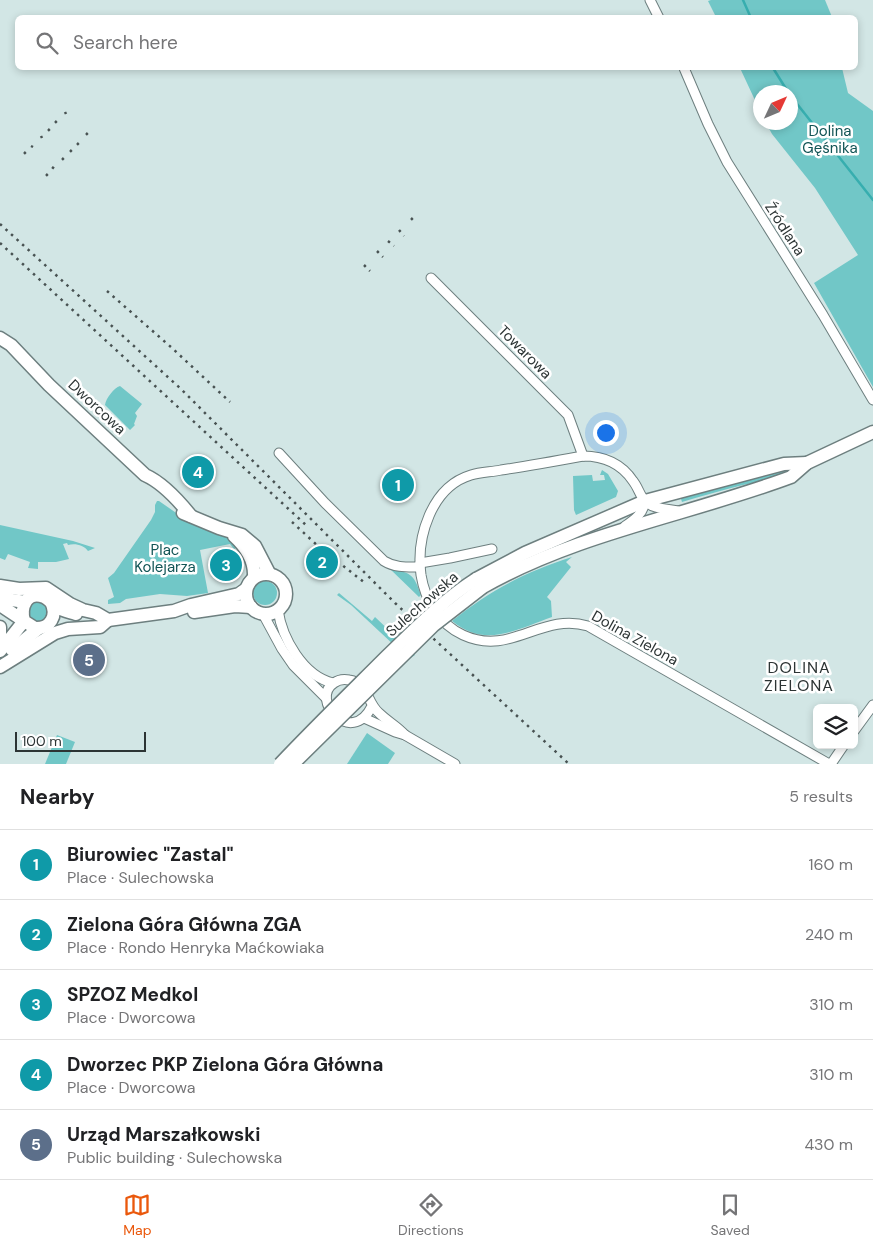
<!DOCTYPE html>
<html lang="en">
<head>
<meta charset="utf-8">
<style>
  body { margin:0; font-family:"DM Sans",sans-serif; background:#f2f2f2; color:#202124 }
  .controls { position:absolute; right:15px; bottom:15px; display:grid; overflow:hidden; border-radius:8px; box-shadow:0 2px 8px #0003 }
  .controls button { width:45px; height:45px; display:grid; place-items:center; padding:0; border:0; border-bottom:1px solid #e0e0e0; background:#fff; color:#202124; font:25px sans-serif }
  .compass { position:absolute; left:753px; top:85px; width:45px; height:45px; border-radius:50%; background:#fff; box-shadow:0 2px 8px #0003; rotate:46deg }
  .scale { position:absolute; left:15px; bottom:12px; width:131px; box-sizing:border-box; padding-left:5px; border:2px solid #2c3434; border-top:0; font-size:14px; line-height:18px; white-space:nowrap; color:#2c3434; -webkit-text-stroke:4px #fff; paint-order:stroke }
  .you { position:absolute; left:605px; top:432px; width:18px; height:18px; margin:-12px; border:4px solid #fff; border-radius:50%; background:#1a73e8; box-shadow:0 0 0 8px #1a73e833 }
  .badge { display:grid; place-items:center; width:32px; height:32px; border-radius:50%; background:#ea580c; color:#fff; font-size:16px; font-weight:700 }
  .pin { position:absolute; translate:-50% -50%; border:2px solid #fff; box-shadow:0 1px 5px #0006 }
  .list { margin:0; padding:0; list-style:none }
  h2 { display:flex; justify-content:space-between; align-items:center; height:65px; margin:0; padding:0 20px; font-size:21px }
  h2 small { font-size:16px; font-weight:400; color:#757577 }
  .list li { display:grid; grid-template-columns:32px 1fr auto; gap:15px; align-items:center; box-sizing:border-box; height:70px; padding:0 20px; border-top:1px solid #e0e0e0 }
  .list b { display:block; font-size:19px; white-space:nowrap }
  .list p { margin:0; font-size:16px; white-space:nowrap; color:#757577 }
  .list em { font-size:16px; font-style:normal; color:#757577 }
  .icon { flex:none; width:28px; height:28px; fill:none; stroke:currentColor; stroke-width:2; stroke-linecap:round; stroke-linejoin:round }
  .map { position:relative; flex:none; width:873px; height:764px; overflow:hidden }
  .search { position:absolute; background:#fff; box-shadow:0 2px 8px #0003; left:15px; right:15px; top:15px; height:55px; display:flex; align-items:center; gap:12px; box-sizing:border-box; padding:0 18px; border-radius:8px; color:#757577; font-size:19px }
  .sheet { height:415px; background:#fff }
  nav { display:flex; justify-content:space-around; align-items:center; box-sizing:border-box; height:70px; border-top:1px solid #e0e0e0; background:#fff; font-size:14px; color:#757577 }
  nav a { display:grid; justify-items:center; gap:2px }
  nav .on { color:#ea580c }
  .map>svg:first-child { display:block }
  .green { fill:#71c7c7 }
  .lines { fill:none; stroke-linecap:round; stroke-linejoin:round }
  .stream { stroke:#37aeaf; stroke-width:2.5 }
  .street-casing { stroke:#6d7f7f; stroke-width:11 }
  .secondary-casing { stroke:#6d7f7f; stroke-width:15 }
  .street { stroke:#fff; stroke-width:9 }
  .secondary { stroke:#fff; stroke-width:12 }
  .rail { stroke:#485252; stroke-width:2.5; stroke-dasharray:2.5 5; stroke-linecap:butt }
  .secondary-bridge-casing { stroke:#6d7f7f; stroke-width:15; stroke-linecap:butt }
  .secondary-bridge { stroke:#fff; stroke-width:12 }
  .labels { text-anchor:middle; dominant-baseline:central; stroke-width:5; stroke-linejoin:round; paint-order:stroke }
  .park-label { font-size:15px; fill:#115455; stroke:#fff }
  .street-label { font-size:15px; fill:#2c3434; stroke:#fff }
  .neighbourhood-label { font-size:16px; letter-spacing:1px; fill:#2c3434; stroke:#fff }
</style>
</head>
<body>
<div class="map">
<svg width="873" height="764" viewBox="0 0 873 764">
  <rect width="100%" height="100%" fill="#d2e6e5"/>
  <g class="green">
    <polygon points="711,0 825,0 832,17 716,17 708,1"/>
    <polygon points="740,68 842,68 848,93 873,111 873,387 814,283 858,255 815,188 772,134 766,123 790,122 790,92 760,92 760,111"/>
    <path d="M120 386 142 404 135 413 137 416 134 424 135 425 130 430 105 405C106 398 114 388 120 386Z"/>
    <path d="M797 466C785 480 759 481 743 485 722 490 702 496 682 502L680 496Z"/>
    <polygon points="602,470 608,474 618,491 616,497 576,515 574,510 573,476 592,475 593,481 605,480 604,475 600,475"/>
    <polygon points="157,501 159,501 182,517 230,538 240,546 234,549 230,544 200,550 208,593 187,596 160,594 126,599 120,603 108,604 108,600 114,597 108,578 114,573 151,520 155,512 155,505"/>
    <path d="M0 525 73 541 95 548 88 551C84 545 75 543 68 545L67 543 63 544 69 559 56 562H38V569L28 568 30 562 8 554 5 560 0 558Z"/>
    <path d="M572 557 566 562 571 567 547 597 551 601 552 617C517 629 486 649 452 621 489 591 527 571 572 557Z"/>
    <path d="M389 568C411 574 413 572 421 595L419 597Z"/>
    <circle cx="265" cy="593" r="12"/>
    <polygon points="339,593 372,621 375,617 415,655 409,659 351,605 337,595"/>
    <circle cx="38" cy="612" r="10"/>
    <polygon points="367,733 395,753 388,764 347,764"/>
    <polygon points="57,735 75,742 66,764 45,764"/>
  </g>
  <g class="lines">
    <g class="stream">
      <polyline points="743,0 751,18"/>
      <polyline points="773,68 788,92"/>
      <polyline points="790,95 873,200"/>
    </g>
    <defs>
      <g id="street">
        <polyline points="650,0 659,18"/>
        <polyline points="684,68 708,124 727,162 823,315 873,400"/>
        <polyline points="431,278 568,415 583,456"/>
        <path d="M279 453 325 503 384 561C395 568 408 567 420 567"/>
        <path d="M678 511C668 509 652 509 645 501 640 496 638 487 633 481 621 463 604 456 583 456 556 461 529 466 501 470 492 472 481 472 471 475 431 487 416 538 421 575 425 600 439 624 463 635 511 657 541 612 588 626L829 764"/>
        <path d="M625 526C634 520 644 513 645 501"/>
        <polyline points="420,563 450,558 492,549"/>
        <path d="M278 610C282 638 303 676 333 683"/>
        <polyline points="263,614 282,649 293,665 325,697"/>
        <path d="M372 706C351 748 309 699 334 683 338 680 344 679 349 680 369 683 366 702 379 713 387 721 397 726 405 735"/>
        <polyline points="364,718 395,732 405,735 455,764"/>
        <polyline points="854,731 873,705"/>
        <polyline points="831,764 844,745"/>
      </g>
      <g id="secondary">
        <path d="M0 338 11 345 49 385 145 475C163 483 179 501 191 516"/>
        <polyline points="183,513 219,528 242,535 255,546 269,573"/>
        <path d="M234 536C246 547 255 560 254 577"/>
        <circle cx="266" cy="594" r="20"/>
        <polyline points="476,579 525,553 645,501 784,464 807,463"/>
        <polyline points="0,586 19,589 46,588 70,604 83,610 96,613 108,620 174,611 191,605 239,594 246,589"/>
        <path d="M483 587C578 533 689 515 791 477L807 463 873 432"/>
        <polyline points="0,594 12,600 25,602"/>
        <path d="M51 602C58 616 50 629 35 628L24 621C20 607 27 590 44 597 49 599 52 604 57 607 63 611 70 612 76 614"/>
        <polyline points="0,605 24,621"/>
        <polyline points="194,612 235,606 251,607"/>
        <polyline points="0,627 0,637"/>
        <polyline points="12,650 39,628"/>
        <polyline points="0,651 24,621"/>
        <polyline points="0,667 55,633 68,629 100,627 108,620"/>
      </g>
    </defs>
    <use href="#street" class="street-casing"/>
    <use href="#secondary" class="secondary-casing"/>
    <use href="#street" class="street"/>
    <use href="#secondary" class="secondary"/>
    <g class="rail">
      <polyline points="65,112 66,114"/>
      <polyline points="55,121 57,123"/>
      <polyline points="48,129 50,131"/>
      <polyline points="86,133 89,136"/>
      <polyline points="41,136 42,138"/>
      <polyline points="77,143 80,146"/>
      <polyline points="31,146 33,147"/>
      <polyline points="70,150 73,153"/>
      <polyline points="24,152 26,154"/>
      <polyline points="62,158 65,161"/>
      <polyline points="52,167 56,170"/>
      <polyline points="46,174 49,177"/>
      <polyline points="411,218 416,223"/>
      <polyline points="0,224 181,389 395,603 569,764"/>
      <polyline points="399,230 404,236"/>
      <polyline points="388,241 394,246"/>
      <polyline points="0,243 307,526"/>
      <polyline points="377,251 383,257"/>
      <polyline points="364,265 370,271"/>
      <polyline points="107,291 172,348 230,402"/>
      <polyline points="292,522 318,546 365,583"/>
    </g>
    <defs>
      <g id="secondary-bridge">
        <path d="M280 764C315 727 351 692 387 656 415 629 443 600 476 579"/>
        <polyline points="293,764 434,625 483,587"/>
      </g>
    </defs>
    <use href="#secondary-bridge" class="secondary-bridge-casing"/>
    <use href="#secondary-bridge" class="secondary-bridge"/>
  </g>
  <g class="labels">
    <g class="park-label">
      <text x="830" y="131">Dolina<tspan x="830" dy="17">Gęśnika</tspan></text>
      <text x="165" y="550">Plac<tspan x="165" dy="17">Kolejarza</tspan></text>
    </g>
    <g class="street-label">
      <text transform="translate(785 229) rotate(57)">Źródlana</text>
      <text transform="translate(525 352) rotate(45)">Towarowa</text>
      <text transform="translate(97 407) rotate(43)">Dworcowa</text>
      <text transform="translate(422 604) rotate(-41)">Sulechowska</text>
      <text transform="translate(635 638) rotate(29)">Dolina Zielona</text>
    </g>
    <g class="neighbourhood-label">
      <text x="799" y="667">DOLINA<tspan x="799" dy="18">ZIELONA</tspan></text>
    </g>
  </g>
</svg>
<div class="controls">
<button><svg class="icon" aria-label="layers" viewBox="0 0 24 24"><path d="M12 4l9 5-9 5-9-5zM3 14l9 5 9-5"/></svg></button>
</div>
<svg class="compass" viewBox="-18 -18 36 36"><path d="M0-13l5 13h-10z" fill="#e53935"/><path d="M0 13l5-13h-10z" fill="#757577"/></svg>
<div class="scale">100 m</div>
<div class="you"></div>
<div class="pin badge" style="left:398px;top:485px;background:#0f9aa8">1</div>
<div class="pin badge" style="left:322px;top:562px;background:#0f9aa8">2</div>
<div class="pin badge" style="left:226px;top:565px;background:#0f9aa8">3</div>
<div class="pin badge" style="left:198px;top:472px;background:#0f9aa8">4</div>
<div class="pin badge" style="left:89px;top:660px;background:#5c6f8a">5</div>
<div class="search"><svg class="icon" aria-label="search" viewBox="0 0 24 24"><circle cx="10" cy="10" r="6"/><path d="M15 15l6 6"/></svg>Search here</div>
</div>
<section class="sheet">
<h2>Nearby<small>5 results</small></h2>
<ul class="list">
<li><span class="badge" style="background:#0f9aa8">1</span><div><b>Biurowiec &quot;Zastal&quot;</b><p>Place · Sulechowska</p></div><em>160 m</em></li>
<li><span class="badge" style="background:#0f9aa8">2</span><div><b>Zielona Góra Główna ZGA</b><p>Place · Rondo Henryka Maćkowiaka</p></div><em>240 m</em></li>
<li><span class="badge" style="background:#0f9aa8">3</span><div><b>SPZOZ Medkol</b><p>Place · Dworcowa</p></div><em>310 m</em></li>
<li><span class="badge" style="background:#0f9aa8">4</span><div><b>Dworzec PKP Zielona Góra Główna</b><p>Place · Dworcowa</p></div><em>310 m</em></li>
<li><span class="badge" style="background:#5c6f8a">5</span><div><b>Urząd Marszałkowski</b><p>Public building · Sulechowska</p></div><em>430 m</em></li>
</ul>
</section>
<nav>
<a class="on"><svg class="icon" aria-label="map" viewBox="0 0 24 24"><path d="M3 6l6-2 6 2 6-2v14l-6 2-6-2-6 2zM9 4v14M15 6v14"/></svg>Map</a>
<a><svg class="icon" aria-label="directions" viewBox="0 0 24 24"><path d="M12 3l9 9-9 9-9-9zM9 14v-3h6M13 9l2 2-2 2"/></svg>Directions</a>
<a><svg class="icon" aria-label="saved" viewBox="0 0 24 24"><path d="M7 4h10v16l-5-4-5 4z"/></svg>Saved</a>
</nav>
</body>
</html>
